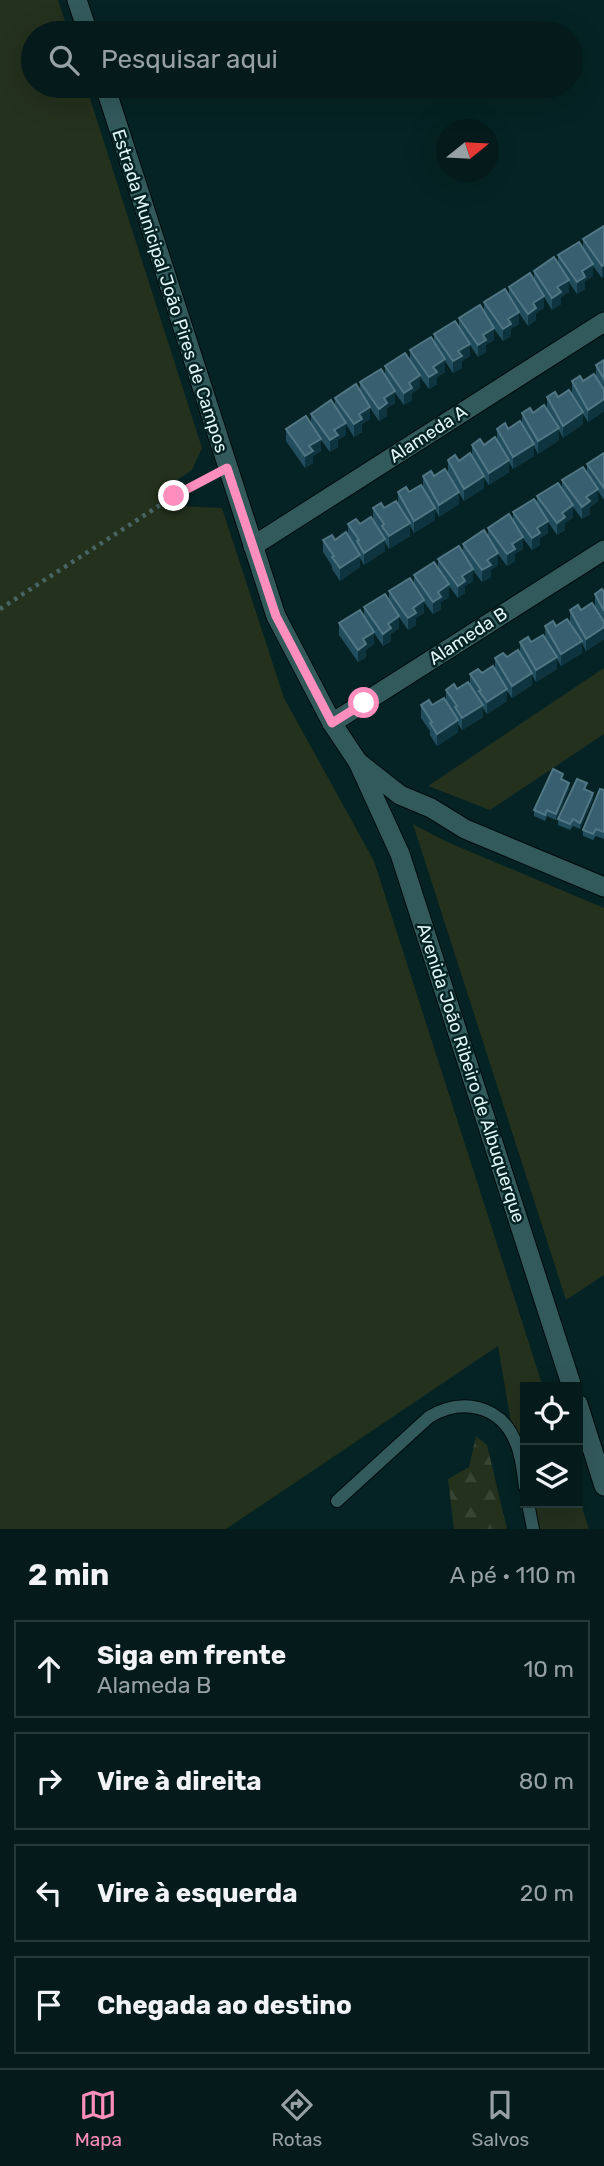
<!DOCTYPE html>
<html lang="pt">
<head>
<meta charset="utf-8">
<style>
  body { margin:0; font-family:Rubik,sans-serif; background:#122728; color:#f1f3f6 }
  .controls { position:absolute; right:21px; bottom:21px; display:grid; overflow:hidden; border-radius:0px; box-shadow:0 7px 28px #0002 }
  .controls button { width:63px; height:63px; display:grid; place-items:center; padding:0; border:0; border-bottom:2px solid #25383a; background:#041a1b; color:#f1f3f6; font:35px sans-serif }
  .compass { position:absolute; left:436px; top:119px; width:63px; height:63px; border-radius:50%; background:#041a1b; box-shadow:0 7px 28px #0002; rotate:72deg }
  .stop { position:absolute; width:21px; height:21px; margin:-16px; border:5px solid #fe8ebd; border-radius:50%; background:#fff }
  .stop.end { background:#fe8ebd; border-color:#fff; box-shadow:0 2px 7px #0008 }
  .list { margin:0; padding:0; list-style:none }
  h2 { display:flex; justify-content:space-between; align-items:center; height:91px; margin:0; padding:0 28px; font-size:30px }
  h2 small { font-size:23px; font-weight:400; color:#97a1a3 }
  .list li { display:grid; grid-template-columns:46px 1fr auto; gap:21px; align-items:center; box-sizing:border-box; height:98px; margin:0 14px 14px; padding:0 14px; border:2px solid #25383a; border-radius:0px }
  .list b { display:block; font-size:26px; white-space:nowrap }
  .list p { margin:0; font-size:23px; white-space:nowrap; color:#97a1a3 }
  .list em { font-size:23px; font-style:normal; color:#97a1a3 }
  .icon { flex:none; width:38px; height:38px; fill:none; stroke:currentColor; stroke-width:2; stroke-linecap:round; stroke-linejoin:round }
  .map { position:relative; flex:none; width:604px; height:1529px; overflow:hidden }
  .search { position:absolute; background:#041a1b; box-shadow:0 7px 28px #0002; left:21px; right:21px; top:21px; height:77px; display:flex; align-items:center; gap:18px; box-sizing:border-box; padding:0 24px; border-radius:38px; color:#97a1a3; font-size:26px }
  .sheet { height:539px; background:#041a1b }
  nav { display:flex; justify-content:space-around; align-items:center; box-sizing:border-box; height:98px; border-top:2px solid #25383a; background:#041a1b; font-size:19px; color:#97a1a3 }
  nav a { display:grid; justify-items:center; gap:4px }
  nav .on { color:#fe8ebd }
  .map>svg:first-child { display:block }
  .grass { fill:#24311d }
  .forest { fill:url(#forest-firs) }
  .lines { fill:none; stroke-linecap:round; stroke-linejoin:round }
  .service-casing { stroke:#000b0c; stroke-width:14 }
  .minor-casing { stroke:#000b0c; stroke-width:21 }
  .tertiary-casing { stroke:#000b0c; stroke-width:21 }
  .path { stroke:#486464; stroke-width:4.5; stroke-dasharray:3.5 5; stroke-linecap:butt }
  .service { stroke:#335a5b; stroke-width:12 }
  .minor { stroke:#335a5b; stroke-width:19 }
  .tertiary { stroke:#335a5b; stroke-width:19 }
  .wall { fill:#224d5e }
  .shaded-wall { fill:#0e3440 }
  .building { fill:#375f6f; stroke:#517684; stroke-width:2 }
  .route { stroke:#fe8ebd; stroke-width:9 }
  .labels { text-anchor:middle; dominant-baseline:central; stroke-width:5; stroke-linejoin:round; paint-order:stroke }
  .street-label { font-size:18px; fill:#e0f5f5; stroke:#052324 }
</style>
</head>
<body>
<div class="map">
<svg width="604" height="1529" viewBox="0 0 604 1529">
  <defs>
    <pattern id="forest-firs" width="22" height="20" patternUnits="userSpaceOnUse" patternTransform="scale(1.75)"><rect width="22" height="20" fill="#24311d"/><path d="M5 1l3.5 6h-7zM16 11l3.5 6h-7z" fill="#394533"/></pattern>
  </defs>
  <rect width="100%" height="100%" fill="#052324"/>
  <g class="grass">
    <polygon points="0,0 58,0 69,33 33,33 33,86 86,86 202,448 192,470 170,485 177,506 222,508 284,698 374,861 543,1387 525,1387 525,1503 578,1503 578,1495 589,1529 529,1529 498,1346 226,1529 0,1529"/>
    <polygon points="604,668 604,734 490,810 428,786"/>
    <polygon points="413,824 445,841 604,908 604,1275 566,1300"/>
  </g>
  <polygon class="forest" points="476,1436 487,1445 507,1529 454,1529 448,1479 469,1467"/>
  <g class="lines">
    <defs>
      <g id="service">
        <path d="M337 1501 429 1417C462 1397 501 1405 516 1443 522 1457 523 1473 525 1487"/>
        <polyline points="528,1503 533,1529"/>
      </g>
      <g id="minor">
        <polyline points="253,546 604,322"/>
        <polyline points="332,723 604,550"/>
        <polyline points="358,762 400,795 431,808 465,829 604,887"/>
      </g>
      <g id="tertiary">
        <polyline points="77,0 88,33"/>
        <polyline points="105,86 276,616 332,723 358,762 400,854 572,1387"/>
        <polyline points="578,1404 604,1486"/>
      </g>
    </defs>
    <use href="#service" class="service-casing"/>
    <use href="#minor" class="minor-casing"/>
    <use href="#tertiary" class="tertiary-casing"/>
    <polyline class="path" points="0,609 174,496 211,476"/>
    <use href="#service" class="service"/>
    <use href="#minor" class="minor"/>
    <use href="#tertiary" class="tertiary"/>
  </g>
  <g class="wall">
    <polygon points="604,226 602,278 593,266 593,276 585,281 585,289 577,294 569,282 569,292 561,297 561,304 552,310 544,297 544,308 536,313 536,320 528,326 519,313 519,324 511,329 511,336 503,341 494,329 494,340 486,345 486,352 478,357 470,345 470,356 462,361 462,368 453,373 445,361 445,372 437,377 437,384 429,389 420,377 420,388 412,393 412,400 404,405 395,393 395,403 387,408 387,416 379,421 370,408 370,419 362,424 362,432 354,437 346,424 346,435 338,440 338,447 330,452 321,440 321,451 313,456 313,463 305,468 286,441 286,429 311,423 311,414 335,407 335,398 360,391 360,382 385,375 385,366 410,359 410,350 434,343 434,334 459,327 459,318 484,311 484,302 509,296 509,287 534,280 534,271 558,264 558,255 583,248 583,239"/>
    <polygon points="604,360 604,411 588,422 583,414 583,424 563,438 559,430 559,440 538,454 534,446 534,456 513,469 509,462 509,472 489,485 484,478 484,488 464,501 459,493 459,504 439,517 435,509 435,520 414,533 410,525 410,536 389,549 385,542 385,551 364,565 360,558 360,567 340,581 332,569 332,566 323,552 323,540 335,540 348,536 348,524 360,524 373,520 373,508 384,508 398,504 398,492 409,492 423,488 423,476 434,476 448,472 448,460 459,461 472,457 472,445 484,445 497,441 497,429 508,429 522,425 522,413 533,413 547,409 547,397 558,397 572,393 572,381 583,381 596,377 596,365"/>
    <polygon points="604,453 604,500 598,491 598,501 590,507 590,514 582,519 573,507 573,517 565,523 565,530 557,535 548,522 548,533 540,538 540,545 532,550 523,538 523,549 515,554 515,561 507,566 498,554 498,565 491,570 491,577 482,582 473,570 473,581 465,586 465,593 458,598 449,586 449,597 441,602 441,609 433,614 424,602 424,613 416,618 416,625 408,630 399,617 399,628 391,634 391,641 383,646 374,633 374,644 366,650 366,657 358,662 339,635 339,623 364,616 364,607 389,600 389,591 414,584 414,575 438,568 438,559 463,552 463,544 488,536 488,528 513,521 513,512 537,505 537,496 562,489 562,480 587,473 587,464"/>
    <polygon points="604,592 604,639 586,651 582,643 582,653 561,666 557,659 557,669 536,682 532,675 532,685 512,698 507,691 507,701 487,714 483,708 483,717 462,730 458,724 458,732 437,746 430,735 430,731 421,718 421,705 432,705 446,701 446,690 457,689 470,685 470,674 482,673 495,669 495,658 507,657 520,654 520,642 531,642 545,638 545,626 556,626 570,622 570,610 581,610 595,606 595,594"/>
    <polygon points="563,780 569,789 556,820 547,816 545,821 534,816 534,810"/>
    <polygon points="587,790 593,799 580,829 573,826 570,830 558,825 558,819"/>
    <polygon points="604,790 604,839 596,836 593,840 583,836 583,830"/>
  </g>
  <g class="shaded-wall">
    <polygon points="593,264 593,276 585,281 585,289 577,294 577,282 582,271"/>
    <polygon points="604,265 604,277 602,278 602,266"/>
    <polygon points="569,280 569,292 561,297 561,304 552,310 552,298 557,287"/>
    <polygon points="544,296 544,308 536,313 536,320 528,326 528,314 533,303"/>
    <polygon points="519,312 519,324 511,329 511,336 503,341 503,329 508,319"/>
    <polygon points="494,328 494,340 486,345 486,352 478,357 478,345 483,335"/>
    <polygon points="470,344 470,356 462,361 462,368 453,373 453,361 458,351"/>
    <polygon points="445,359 445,372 437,377 437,384 429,389 429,377 433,367"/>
    <polygon points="420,375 420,388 412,393 412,400 404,405 404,393 409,383"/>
    <polygon points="395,391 395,403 387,408 387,416 379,421 379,409 384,398"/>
    <polygon points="604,399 604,411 588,422 588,410"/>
    <polygon points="370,407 370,419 362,424 362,432 354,437 354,424 359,414"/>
    <polygon points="583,412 583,424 563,438 563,426"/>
    <polygon points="346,423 346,435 338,440 338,447 330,452 330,440 334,430"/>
    <polygon points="559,428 559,440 538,454 538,441"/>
    <polygon points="321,439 321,451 313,456 313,463 305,468 305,456 309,446"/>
    <polygon points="534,444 534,456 513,469 513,457"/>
    <polygon points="509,460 509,472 489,485 489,473"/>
    <polygon points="484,476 484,488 464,501 464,489"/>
    <polygon points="598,489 598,501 590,507 590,514 582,519 582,507 586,497"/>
    <polygon points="459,492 459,504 439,517 439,505"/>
    <polygon points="573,505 573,517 565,523 565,530 557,535 557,523 562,513"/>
    <polygon points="435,508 435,520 414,533 414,521"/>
    <polygon points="548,521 548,533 540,538 540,545 532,550 532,538 537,528"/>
    <polygon points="410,523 410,536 389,549 389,536"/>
    <polygon points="523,537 523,549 515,554 515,561 507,566 507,554 512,544"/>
    <polygon points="385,539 385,551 364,565 364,553"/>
    <polygon points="498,553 498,565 491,570 491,577 482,582 482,570 487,560"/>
    <polygon points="360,555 360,567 340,581 340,568"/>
    <polygon points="473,569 473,581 465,586 465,593 458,598 458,586 462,576"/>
    <polygon points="449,584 449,597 441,602 441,609 433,614 433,602 438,592"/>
    <polygon points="424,600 424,613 416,618 416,625 408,630 408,618 413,608"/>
    <polygon points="399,616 399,628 391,634 391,641 383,646 383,634 388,624"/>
    <polygon points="604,627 604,639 586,651 586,639"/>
    <polygon points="374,632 374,644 366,650 366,657 358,662 358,650 363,639"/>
    <polygon points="582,641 582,653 561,666 561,654"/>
    <polygon points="557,657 557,669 536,682 536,670"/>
    <polygon points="532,673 532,685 512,698 512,686"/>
    <polygon points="507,689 507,701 487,714 487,702"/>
    <polygon points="483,705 483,717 462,730 462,718"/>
    <polygon points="458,720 458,732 437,746 437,734"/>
    <polygon points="569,783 569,789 556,820 556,814"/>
    <polygon points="593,793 593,799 580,829 580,823"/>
  </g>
  <g class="building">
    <polygon points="604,226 604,265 602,266 583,239"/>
    <polygon points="579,242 593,264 582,271 585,277 577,282 558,255"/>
    <polygon points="554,257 569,280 557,287 561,292 552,298 534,271"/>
    <polygon points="530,273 544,296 533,303 536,308 528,314 509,287"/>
    <polygon points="505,289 519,312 508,319 511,324 503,329 484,302"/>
    <polygon points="480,305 494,328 483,335 486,340 478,345 459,318"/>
    <polygon points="455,321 470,344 458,351 462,356 453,361 434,334"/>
    <polygon points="431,337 445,359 433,367 437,372 429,377 410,350"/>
    <polygon points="405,353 420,375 409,383 412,388 404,393 385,366"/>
    <polygon points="604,360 604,379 596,365"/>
    <polygon points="381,369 395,391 384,398 387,403 379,409 360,382"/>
    <polygon points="594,374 604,390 604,399 588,410 572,381 580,376 583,381"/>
    <polygon points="356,384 370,407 359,414 362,419 354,424 335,398"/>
    <polygon points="569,390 583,412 563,426 547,397 555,392 558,397"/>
    <polygon points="331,400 346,423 334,430 338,435 330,440 311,414"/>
    <polygon points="544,405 559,428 538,441 522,413 530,408 533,413"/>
    <polygon points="306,416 321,439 309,446 313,451 305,456 286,429"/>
    <polygon points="520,421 534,444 513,457 497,429 505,423 508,429"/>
    <polygon points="495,437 509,460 489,473 472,445 480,439 484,445"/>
    <polygon points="470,453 484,476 464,489 448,460 455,455 459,461"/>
    <polygon points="604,453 604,488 587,464"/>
    <polygon points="583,467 598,489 586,497 590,501 582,507 562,480"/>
    <polygon points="445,469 459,492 439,505 423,476 431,471 434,476"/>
    <polygon points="558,483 573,505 562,513 565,517 557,523 537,496"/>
    <polygon points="421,485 435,508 414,521 398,492 406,487 409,492"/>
    <polygon points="534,499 548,521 537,528 540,533 532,538 513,512"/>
    <polygon points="396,501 410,523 389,536 382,526 384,524 373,508 381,503 384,508"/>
    <polygon points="509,514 523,537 512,544 515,549 507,554 488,528"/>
    <polygon points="371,517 385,539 364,553 357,541 359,540 348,524 356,519 360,524"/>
    <polygon points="484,530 498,553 487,560 491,565 482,570 463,544"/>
    <polygon points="346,532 360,555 340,568 332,557 334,556 323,540 332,535 335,540"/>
    <polygon points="459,546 473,569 462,576 465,581 458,586 438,559"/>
    <polygon points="434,562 449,584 438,592 441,597 433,602 414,575"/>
    <polygon points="410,578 424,600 413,608 416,613 408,618 389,591"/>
    <polygon points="602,589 604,592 604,611 595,594"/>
    <polygon points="385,594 399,616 388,624 391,628 383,634 364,607"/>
    <polygon points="592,603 604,622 604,627 586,639 570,610 578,605 581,610"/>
    <polygon points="360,610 374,632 363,639 366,644 358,650 339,623"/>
    <polygon points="567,619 582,641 561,654 545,626 553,621 556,626"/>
    <polygon points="543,635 557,657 536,670 520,642 528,637 531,642"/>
    <polygon points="518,650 532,673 512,686 495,658 503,653 507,657"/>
    <polygon points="493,666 507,689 487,702 479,691 481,690 470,674 478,669 482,673"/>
    <polygon points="468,682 483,705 462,718 455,707 457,706 446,690 454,684 457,689"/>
    <polygon points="444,698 458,720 437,734 430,723 432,722 421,705 429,700 432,705"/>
    <polygon points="553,769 563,774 561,779 569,783 556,814 547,810 545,815 534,810"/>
    <polygon points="577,779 587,783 584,789 593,793 580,823 573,819 570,824 558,819"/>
    <polygon points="600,789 604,790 604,832 596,829 593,834 583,830"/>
  </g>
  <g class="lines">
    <polyline class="route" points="174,496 227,468 276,616 332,723 364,703"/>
  </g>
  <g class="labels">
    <g class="street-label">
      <text transform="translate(170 291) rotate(72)">Estrada Municipal João Pires de Campos</text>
      <text transform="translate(428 434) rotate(-33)">Alameda A</text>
      <text transform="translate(468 636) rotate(-33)">Alameda B</text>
      <text transform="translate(471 1073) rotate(72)">Avenida João Ribeiro de Albuquerque</text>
    </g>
  </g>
</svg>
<div class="controls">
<button><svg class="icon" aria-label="locate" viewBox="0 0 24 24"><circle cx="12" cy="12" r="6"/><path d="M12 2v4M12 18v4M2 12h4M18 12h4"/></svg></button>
<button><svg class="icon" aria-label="layers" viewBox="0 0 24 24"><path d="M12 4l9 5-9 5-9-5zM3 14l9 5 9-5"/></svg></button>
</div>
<svg class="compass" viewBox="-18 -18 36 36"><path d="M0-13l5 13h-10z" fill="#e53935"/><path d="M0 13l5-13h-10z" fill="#97a1a3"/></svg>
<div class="stop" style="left:364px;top:703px"></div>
<div class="stop end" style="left:174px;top:496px"></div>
<div class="search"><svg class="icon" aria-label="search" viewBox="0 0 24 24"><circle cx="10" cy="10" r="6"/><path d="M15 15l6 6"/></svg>Pesquisar aqui</div>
</div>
<section class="sheet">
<h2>2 min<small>A pé · 110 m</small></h2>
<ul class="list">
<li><svg class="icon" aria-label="ahead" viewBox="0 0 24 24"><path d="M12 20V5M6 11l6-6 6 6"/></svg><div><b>Siga em frente</b><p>Alameda B</p></div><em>10 m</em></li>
<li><svg class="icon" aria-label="right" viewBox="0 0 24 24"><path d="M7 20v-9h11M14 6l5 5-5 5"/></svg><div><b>Vire à direita</b></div><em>80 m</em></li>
<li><svg class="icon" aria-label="left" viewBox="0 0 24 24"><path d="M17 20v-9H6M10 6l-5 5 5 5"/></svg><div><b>Vire à esquerda</b></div><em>20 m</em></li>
<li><svg class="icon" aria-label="arrive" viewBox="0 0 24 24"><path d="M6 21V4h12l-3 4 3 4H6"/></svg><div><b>Chegada ao destino</b></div></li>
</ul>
</section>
<nav>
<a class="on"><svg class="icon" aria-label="map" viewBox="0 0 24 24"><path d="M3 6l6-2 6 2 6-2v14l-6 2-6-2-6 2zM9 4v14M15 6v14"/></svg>Mapa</a>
<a><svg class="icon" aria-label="directions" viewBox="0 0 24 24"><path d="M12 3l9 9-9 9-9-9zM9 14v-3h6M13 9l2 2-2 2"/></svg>Rotas</a>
<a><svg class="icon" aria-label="saved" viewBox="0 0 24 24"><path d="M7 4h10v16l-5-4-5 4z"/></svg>Salvos</a>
</nav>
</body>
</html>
